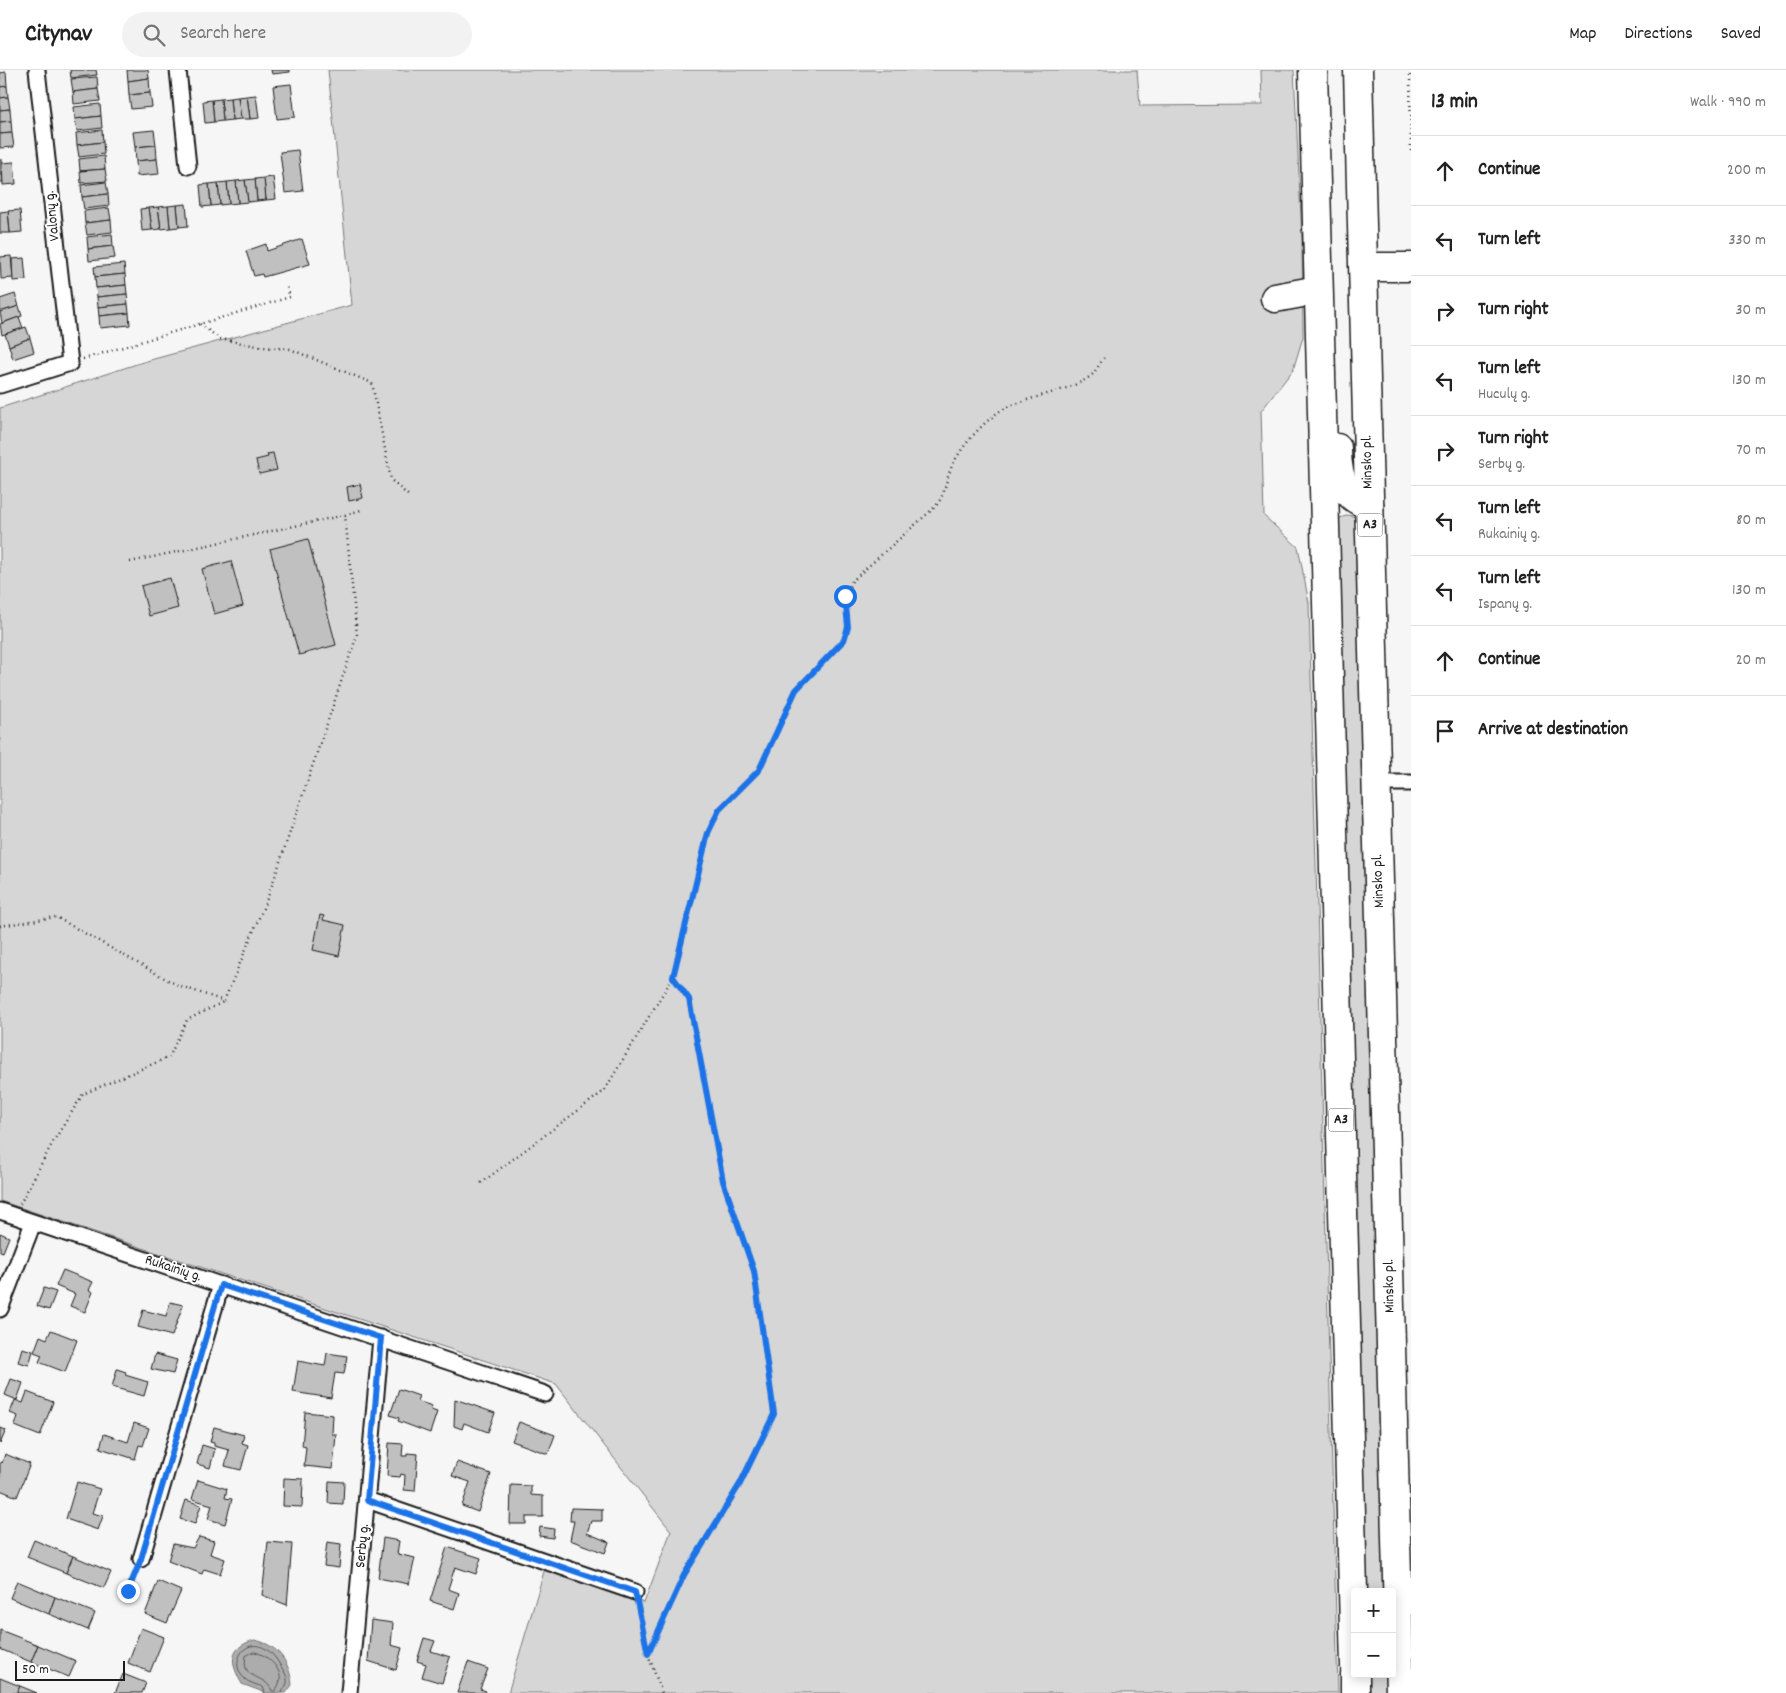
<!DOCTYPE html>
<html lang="en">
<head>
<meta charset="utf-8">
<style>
  body { margin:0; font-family:Dekko,sans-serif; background:#f2f2f2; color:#222 }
  .controls { position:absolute; right:15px; bottom:15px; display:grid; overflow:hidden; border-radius:5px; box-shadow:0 2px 12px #0003 }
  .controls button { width:45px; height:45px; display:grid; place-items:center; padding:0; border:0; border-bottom:1px solid #e0e0e0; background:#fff; color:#222; font:25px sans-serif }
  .scale { position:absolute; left:15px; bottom:12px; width:110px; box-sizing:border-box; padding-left:5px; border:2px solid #1c1c1c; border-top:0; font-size:14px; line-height:18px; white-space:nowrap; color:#1c1c1c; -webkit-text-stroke:4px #fff; paint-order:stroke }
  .stop { position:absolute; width:15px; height:15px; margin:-11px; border:4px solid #1a73e8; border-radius:50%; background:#fff }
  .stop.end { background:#1a73e8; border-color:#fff; box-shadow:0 1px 5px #0008 }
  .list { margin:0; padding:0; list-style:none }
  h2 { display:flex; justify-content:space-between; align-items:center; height:65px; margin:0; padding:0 20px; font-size:21px }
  h2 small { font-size:16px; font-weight:400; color:#767676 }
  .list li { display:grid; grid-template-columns:32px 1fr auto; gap:15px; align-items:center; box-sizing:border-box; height:70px; padding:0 20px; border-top:1px solid #e0e0e0 }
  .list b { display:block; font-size:19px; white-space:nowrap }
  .list p { margin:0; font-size:16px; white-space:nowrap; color:#767676 }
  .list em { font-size:16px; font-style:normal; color:#767676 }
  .icon { flex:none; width:28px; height:28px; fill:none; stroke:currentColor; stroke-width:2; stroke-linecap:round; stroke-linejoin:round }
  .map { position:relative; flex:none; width:1411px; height:1623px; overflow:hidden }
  header { display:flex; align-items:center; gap:30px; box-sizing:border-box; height:70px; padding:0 25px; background:#fff; border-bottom:1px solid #e0e0e0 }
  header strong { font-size:24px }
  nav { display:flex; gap:28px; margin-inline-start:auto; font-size:18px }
  .search { width:350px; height:45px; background:#f2f2f2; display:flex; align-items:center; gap:12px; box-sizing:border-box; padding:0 18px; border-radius:28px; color:#767676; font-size:19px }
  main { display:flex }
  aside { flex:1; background:#fff }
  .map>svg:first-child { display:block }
  .green { fill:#d6d6d6; stroke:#797979 }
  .water { fill:#acacac; stroke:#727272 }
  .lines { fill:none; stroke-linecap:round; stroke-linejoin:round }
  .shore { stroke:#565656; stroke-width:1 }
  .building { fill:#c0c0c0; stroke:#1c1c1c }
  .street-casing { stroke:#1c1c1c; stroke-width:19 }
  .highway-casing { stroke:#1c1c1c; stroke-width:31 }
  .path { stroke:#1c1c1c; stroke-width:2.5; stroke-dasharray:1 4; stroke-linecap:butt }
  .street { stroke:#fff; stroke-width:15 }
  .highway { stroke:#fff; stroke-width:28 }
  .route { stroke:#1a73e8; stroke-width:6 }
  .labels { text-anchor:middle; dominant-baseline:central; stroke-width:4; stroke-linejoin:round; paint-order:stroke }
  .shield { fill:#fff; stroke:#606060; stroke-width:1 }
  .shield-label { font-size:14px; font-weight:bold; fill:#1c1c1c }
  .street-label { font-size:15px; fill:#1c1c1c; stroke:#fff }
</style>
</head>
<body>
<header>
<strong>Citynav</strong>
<div class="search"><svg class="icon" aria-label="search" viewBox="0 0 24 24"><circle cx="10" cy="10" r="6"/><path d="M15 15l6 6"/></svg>Search here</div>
<nav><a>Map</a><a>Directions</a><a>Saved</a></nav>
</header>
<main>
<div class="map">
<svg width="1411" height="1623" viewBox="0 0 1411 1623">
  <rect width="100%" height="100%" fill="#f6f6f6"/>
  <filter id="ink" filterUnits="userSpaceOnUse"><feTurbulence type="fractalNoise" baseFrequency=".02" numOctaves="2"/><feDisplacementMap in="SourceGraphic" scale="10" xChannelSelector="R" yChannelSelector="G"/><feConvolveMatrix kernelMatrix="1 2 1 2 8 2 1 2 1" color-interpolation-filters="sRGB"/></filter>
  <g filter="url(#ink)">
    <g class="green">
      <polygon points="328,0 1137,0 1140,36 1262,35 1261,0 1294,0 1302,169 1303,267 1293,300 1261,341 1264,446 1298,477 1309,533 1338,1623 508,1623 545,1498 644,1533 671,1461 556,1314 0,1131 0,338 143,292 352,235"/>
      <polygon points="1349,445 1355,447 1361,456 1387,1522 1363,1522 1337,455 1340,448"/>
      <polygon points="1365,1604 1389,1604 1390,1623 1365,1623"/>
    </g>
    <path class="water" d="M254 1570C277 1574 290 1592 292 1615L286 1623H266L242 1614C230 1593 228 1578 254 1570Z"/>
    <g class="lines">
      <g class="shore">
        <path d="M254 1582C265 1583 282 1598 280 1610 280 1614 276 1619 275 1621H272C265 1603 240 1611 246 1586Z"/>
        <path d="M265 1623 263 1617C258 1615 249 1613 245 1609 223 1589 256 1553 280 1595 283 1600 288 1606 287 1613 286 1617 283 1618 282 1623"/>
      </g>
    </g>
    <g class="building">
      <polygon points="70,0 96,0 97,5 71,8"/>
      <polygon points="127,0 148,0 149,8 128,11"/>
      <polygon points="271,0 290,0 290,2 272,4"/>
      <polygon points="6,2 7,16 0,17 0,3"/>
      <polygon points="97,7 98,19 73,22 71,9"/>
      <polygon points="149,8 150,23 129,25 128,11"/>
      <polygon points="291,14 295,47 277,49 273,16"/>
      <polygon points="7,16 8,27 0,28 0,17"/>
      <polygon points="98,19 100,31 74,34 73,22"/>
      <polygon points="150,23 152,37 131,39 129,25"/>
      <polygon points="256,25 259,48 250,49 247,26"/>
      <polygon points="247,26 250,49 241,49 238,27"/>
      <polygon points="8,27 10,39 0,40 0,28"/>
      <polygon points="238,27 241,49 232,50 230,28"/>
      <polygon points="230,28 232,50 223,51 221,29"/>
      <polygon points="221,29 223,51 214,52 212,30"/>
      <polygon points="212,30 214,52 205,53 203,31"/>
      <polygon points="100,34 101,46 75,49 74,37"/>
      <polygon points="10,39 11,51 0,52 0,40"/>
      <polygon points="101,46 102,58 77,61 75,49"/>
      <polygon points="11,51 12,63 0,64 0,52"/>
      <polygon points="102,60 103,72 77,75 76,63"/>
      <polygon points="154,60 156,75 135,77 133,62"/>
      <polygon points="12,63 14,77 0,78 0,64"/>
      <polygon points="103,72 104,84 79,87 77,75"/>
      <polygon points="156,75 157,89 136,91 135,77"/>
      <polygon points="298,80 303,121 285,123 280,82"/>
      <polygon points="104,86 105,99 80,101 79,89"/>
      <polygon points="2,89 3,112 0,112 0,90"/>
      <polygon points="157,89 159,104 137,106 136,91"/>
      <polygon points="14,92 16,114 3,115 2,93"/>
      <polygon points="105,99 107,111 81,113 80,101"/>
      <polygon points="273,107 276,129 266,130 264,108"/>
      <polygon points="264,108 266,130 257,131 255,109"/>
      <polygon points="255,109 257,131 248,132 245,110"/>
      <polygon points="245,110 248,132 238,133 236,111"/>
      <polygon points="236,111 238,133 229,134 227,112"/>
      <polygon points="106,112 108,124 82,127 81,115"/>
      <polygon points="227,112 229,134 220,135 218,113"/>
      <polygon points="218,113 220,135 211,136 209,114"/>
      <polygon points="209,114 211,136 202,137 200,115"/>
      <polygon points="108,124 109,136 84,139 82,127"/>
      <polygon points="186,134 188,156 179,157 177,135"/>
      <polygon points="177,135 179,157 170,158 168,136"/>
      <polygon points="168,136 170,158 161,159 158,137"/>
      <polygon points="158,137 161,159 152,160 149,138"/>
      <polygon points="109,138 111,150 85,153 84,141"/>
      <polygon points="149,138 152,160 142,161 140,139"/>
      <polygon points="20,140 22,162 10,163 8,141"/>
      <polygon points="8,141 10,163 0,163 0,142"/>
      <polygon points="111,150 112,162 87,165 85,153"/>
      <polygon points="112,164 113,176 88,179 87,167"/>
      <polygon points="302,169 310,194 263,207 262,204 254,206 246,181 266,174 267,181"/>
      <polygon points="113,176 115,188 89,191 88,179"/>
      <polygon points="11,186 13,208 1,209 0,187"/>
      <polygon points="24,188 26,210 13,211 12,189"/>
      <polygon points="124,194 125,204 95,207 94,197"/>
      <polygon points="125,204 126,215 96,218 95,207"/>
      <polygon points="126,215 127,224 97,227 96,218"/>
      <polygon points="15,224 19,236 0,242 0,229"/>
      <polygon points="127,224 128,234 98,237 97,227"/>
      <polygon points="128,234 129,243 99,246 98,237"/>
      <polygon points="19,236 22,246 2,253 0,242"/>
      <polygon points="129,243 130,255 100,258 99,246"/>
      <polygon points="19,247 23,258 2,265 0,254"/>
      <polygon points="26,257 30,268 9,276 5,264"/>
      <polygon points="30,268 34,282 13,289 9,276"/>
      <polygon points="273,383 277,400 259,404 256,390 268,387 267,384"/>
      <polygon points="360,414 363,428 349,431 347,417"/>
      <polygon points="308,469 336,575 299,585 270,479"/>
      <polygon points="231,491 243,536 214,544 202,499"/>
      <polygon points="170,508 178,538 149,546 141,516"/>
      <polygon points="320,845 324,846 323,850 345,855 339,886 313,880"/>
      <polygon points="0,1163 9,1167 3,1182 0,1181"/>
      <polygon points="63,1200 93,1212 89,1220 93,1222 85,1242 70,1236 75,1224 56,1216"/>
      <polygon points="44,1218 56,1222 49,1240 37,1236"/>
      <polygon points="170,1232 183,1235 172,1266 138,1257 143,1240 166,1246"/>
      <polygon points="51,1260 77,1270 65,1302 39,1292 42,1285 34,1282 40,1266 47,1269"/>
      <polygon points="22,1278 33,1281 29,1295 18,1292"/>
      <polygon points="327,1283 347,1286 344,1304 335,1303 331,1328 293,1322 298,1291 325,1296"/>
      <polygon points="155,1284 177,1290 173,1304 151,1299"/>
      <polygon points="117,1299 126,1302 125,1305 148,1312 144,1326 112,1317"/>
      <polygon points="11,1309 23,1313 17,1330 5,1325"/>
      <polygon points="399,1319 419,1326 417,1331 432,1336 431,1340 437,1342 430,1363 398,1351 399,1348 390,1345"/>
      <polygon points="27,1322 53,1332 40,1366 15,1356 18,1346 10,1343 15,1330 23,1333"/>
      <polygon points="455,1329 495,1343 488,1362 464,1353 462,1359 454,1356"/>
      <polygon points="305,1342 333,1345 332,1364 336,1364 333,1399 304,1396 306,1377 302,1376"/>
      <polygon points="519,1352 555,1365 548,1384 512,1371"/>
      <polygon points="134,1353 149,1358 143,1376 139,1375 135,1389 100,1378 104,1364 128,1372"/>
      <polygon points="214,1357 244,1365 242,1373 248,1375 241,1400 225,1396 229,1380 214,1376 214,1373 210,1372"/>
      <polygon points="0,1358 6,1360 0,1374"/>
      <polygon points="389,1373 403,1374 402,1386 407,1386 407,1383 418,1384 415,1421 404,1420 405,1405 401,1404 400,1407 387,1406"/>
      <polygon points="202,1375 215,1379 210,1398 197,1394"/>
      <polygon points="5,1384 30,1394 17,1427 0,1420 0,1392 2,1393"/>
      <polygon points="457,1392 491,1404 478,1442 462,1436 470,1412 452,1406"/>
      <polygon points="284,1408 303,1409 302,1437 283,1436"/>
      <polygon points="198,1410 227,1419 225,1428 232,1429 225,1454 208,1449 212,1435 192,1429"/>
      <polygon points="329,1411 344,1412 343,1434 328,1433"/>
      <polygon points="77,1412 100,1419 92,1443 103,1446 98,1460 66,1449"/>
      <polygon points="511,1415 531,1416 531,1425 543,1426 543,1447 526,1447 526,1454 510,1454"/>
      <polygon points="186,1430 201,1435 195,1454 180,1449"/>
      <polygon points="571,1438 602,1439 602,1451 591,1451 587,1463 609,1472 605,1483 570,1470 574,1451 570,1451"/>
      <polygon points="540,1457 554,1459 553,1468 539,1466"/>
      <polygon points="199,1467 214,1471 210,1484 225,1489 220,1504 204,1499 202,1504 168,1491 173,1474 193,1478"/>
      <polygon points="383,1468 399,1471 397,1484 415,1488 409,1514 378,1508"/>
      <polygon points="34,1470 73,1486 66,1503 27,1487"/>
      <polygon points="268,1472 292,1474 287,1535 262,1525"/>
      <polygon points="327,1472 341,1474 339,1498 324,1496"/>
      <polygon points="447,1477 481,1488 476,1504 455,1497 448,1519 459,1523 454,1539 430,1531"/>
      <polygon points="73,1486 111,1502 104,1518 66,1503"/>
      <polygon points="17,1511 55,1527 49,1544 10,1528"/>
      <polygon points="158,1511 181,1521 167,1553 145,1544"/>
      <polygon points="55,1527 95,1543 88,1560 49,1544"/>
      <polygon points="371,1550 393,1553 391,1575 402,1578 396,1600 368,1591"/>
      <polygon points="141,1558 164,1567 150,1602 128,1593"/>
      <polygon points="0,1560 38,1575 31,1592 0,1579"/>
      <polygon points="424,1568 435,1571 431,1581 450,1587 442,1613 422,1607 426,1594 417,1591"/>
      <polygon points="38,1575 76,1591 69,1607 31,1592"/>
      <polygon points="468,1592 488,1599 480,1619 486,1621 485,1623 457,1623"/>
      <polygon points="123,1604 146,1613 142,1623 115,1623"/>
      <polygon points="0,1608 20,1616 17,1623 0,1623"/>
      <polygon points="20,1616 37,1623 17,1623"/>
    </g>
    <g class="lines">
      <defs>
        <g id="street">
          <polyline points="178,0 188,96"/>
          <polyline points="0,315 70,293 37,0"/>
          <polyline points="1377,713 1411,713"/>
          <polyline points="0,1141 545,1324"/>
          <polyline points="0,1239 33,1153"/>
          <polyline points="367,1430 635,1522"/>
          <polyline points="141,1489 221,1215"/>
          <polyline points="349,1623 381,1268"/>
        </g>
        <g id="highway">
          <polyline points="1313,0 1355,1597"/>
          <polyline points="1358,0 1400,1623"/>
          <polyline points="1364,197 1411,197"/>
          <polyline points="1275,228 1318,220"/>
          <path d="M1337 378C1337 394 1340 415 1352 426 1356 430 1364 433 1369 436"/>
          <polyline points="1355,1604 1355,1623"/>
        </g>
      </defs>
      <use href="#street" class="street-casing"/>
      <use href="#highway" class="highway-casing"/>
      <g class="path">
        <polyline points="1410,0 1411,82"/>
        <polyline points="200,254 220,269 263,277 290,279 372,313 391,410 410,427"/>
        <polyline points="83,289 290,227 286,214"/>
        <polyline points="130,492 345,445 361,440"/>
        <polyline points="0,856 56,847 175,914 224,931 269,824 357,565 345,445"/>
        <path d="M481 1113 604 1021 673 907 708 763 719 739 759 700 796 620 844 570 848 557 845 525 852 511 935 437C946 424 945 412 951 398 960 378 980 356 997 343 1020 327 1074 322 1093 304 1097 299 1100 293 1104 288"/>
        <polyline points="20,1134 53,1072 83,1024 169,987 187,950 223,932"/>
        <polyline points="128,1521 136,1502"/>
        <polyline points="638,1535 648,1584 662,1623"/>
        <polyline points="648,1584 684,1505 740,1413 774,1344 754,1201 723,1111 689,929 673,907"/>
      </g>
      <use href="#street" class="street"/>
      <use href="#highway" class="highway"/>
    </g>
  </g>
  <g class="lines" filter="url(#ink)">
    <polyline class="route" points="128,1521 141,1489 221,1215 381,1268 367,1430 635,1522 648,1584 684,1505 740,1414 774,1344 754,1201 723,1111 689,929 673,907 708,763 719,740 759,700 796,620 844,570 848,557 845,526"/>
  </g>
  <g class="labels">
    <g class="shield">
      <rect x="1357.5" y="443.5" width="25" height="23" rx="4"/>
      <rect x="1328.5" y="1038.5" width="25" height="23" rx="4"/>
    </g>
    <g class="shield-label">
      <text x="1370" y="455">A3</text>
      <text x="1341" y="1050">A3</text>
    </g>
    <g class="street-label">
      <text transform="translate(53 146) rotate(-96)">Valonų g.</text>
      <text transform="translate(1368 392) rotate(-91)">Minsko pl.</text>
      <text transform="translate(1379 811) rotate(-92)">Minsko pl.</text>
      <text transform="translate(173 1199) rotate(18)">Rukainių g.</text>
      <text transform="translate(1390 1216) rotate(-91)">Minsko pl.</text>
      <text transform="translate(363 1476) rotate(-85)">Serbų g.</text>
    </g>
  </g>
</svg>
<div class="controls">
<button>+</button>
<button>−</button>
</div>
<div class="scale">50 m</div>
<div class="stop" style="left:845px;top:526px"></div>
<div class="stop end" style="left:128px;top:1521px"></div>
</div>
<aside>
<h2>13 min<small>Walk · 990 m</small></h2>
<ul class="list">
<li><svg class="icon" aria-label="ahead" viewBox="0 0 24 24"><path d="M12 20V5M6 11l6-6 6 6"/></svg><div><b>Continue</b></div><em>200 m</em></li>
<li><svg class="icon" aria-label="left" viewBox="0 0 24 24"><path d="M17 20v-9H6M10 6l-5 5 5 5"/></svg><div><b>Turn left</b></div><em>330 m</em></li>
<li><svg class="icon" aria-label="right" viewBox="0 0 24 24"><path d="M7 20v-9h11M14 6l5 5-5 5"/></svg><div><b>Turn right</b></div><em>30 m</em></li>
<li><svg class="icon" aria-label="left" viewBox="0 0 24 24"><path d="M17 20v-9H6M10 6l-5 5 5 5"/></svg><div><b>Turn left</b><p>Huculų g.</p></div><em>130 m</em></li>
<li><svg class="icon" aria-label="right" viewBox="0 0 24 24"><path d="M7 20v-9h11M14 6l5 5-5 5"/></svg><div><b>Turn right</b><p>Serbų g.</p></div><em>70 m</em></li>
<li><svg class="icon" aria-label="left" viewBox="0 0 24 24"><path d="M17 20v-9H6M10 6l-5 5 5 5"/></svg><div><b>Turn left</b><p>Rukainių g.</p></div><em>80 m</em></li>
<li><svg class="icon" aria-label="left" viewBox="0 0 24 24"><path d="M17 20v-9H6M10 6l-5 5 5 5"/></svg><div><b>Turn left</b><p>Ispanų g.</p></div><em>130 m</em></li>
<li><svg class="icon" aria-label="ahead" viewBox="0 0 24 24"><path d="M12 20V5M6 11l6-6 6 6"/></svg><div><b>Continue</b></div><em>20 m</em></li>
<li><svg class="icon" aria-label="arrive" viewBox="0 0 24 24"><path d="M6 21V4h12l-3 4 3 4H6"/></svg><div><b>Arrive at destination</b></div></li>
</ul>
</aside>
</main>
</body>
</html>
